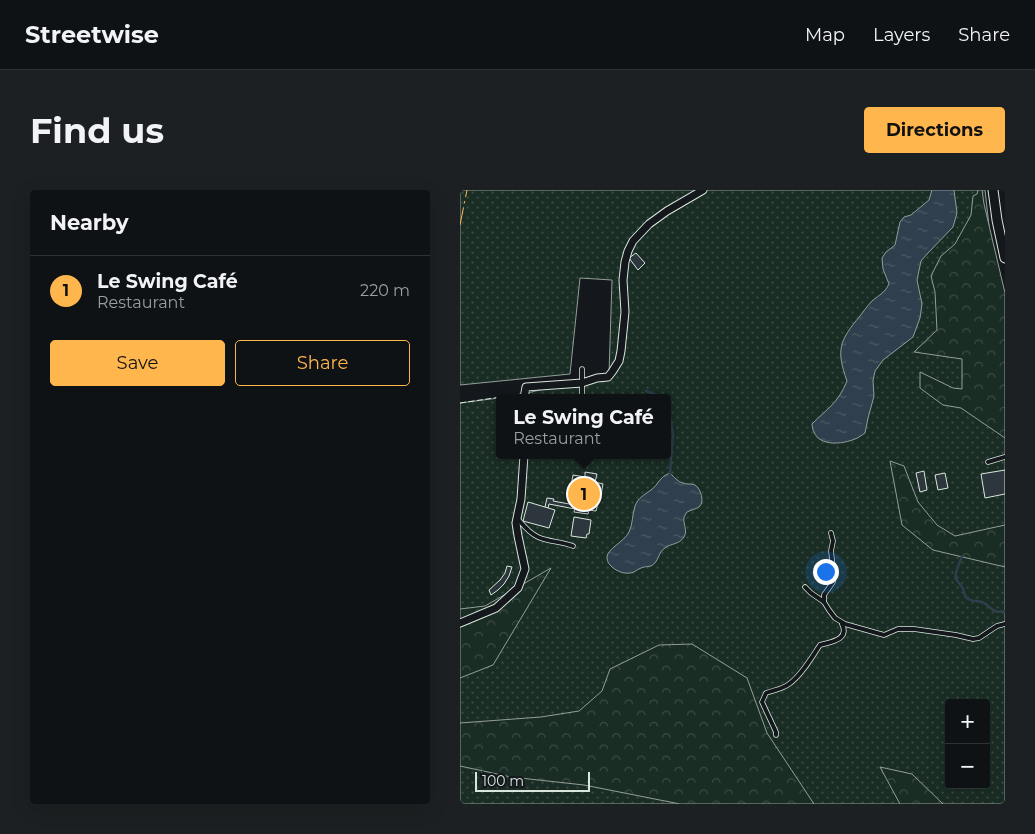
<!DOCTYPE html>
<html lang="en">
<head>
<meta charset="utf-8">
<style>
  body { margin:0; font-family:Montserrat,sans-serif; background:#1d2022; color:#f1f3f6 }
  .controls { position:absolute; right:15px; bottom:15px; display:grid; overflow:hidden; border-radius:5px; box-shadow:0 5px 20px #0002 }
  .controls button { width:45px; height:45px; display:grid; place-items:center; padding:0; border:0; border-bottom:1px solid #2f3234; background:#0f1215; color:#f1f3f6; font:25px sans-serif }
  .scale { position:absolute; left:15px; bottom:12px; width:115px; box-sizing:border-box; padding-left:5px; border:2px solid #d8e6dc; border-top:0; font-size:14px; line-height:18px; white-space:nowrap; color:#d8e6dc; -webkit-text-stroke:4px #14181c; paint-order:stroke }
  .you { position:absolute; left:365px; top:381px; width:18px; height:18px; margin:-12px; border:4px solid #fff; border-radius:50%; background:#1a73e8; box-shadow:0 0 0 8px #1a73e833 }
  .badge { display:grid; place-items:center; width:32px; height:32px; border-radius:50%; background:#ffb74d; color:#111; font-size:16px; font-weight:700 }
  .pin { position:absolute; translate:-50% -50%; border:2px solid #fff; box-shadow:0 1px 5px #0006 }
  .popup { position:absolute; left:36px; top:204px; width:175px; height:65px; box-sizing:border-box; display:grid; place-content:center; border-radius:5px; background:#0f1215; filter:drop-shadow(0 1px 4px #0005); font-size:16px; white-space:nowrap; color:#9b9ea0 }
  .popup b { font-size:19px; color:#f1f3f6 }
  .popup::after { content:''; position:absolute; left:50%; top:100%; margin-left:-10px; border:10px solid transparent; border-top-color:#0f1215 }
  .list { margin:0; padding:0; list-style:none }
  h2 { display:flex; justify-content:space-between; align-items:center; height:65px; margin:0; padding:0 20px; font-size:21px }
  h2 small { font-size:16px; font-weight:400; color:#9b9ea0 }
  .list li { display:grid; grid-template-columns:32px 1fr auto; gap:15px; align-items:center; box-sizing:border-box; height:70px; padding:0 20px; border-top:1px solid #2f3234 }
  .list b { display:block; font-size:19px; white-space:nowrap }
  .list p { margin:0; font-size:16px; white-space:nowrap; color:#9b9ea0 }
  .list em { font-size:16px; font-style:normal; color:#9b9ea0 }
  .actions { display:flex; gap:10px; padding:15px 20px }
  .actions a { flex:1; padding:11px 0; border:1px solid #ffb74d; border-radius:5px; text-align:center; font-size:18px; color:#ffb74d }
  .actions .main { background:#ffb74d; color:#111 }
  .map { position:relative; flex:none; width:545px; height:614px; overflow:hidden; border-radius:5px }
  header { display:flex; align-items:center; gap:30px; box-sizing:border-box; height:70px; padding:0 25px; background:#0f1215; border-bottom:1px solid #2f3234 }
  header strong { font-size:24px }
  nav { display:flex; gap:28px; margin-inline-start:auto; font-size:18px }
  .intro { display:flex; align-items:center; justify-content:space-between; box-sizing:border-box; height:120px; padding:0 30px }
  h1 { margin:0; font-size:35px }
  .button { padding:12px 22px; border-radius:5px; background:#ffb74d; color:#111; font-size:18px; font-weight:700 }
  main { display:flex; gap:30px; padding:0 30px }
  aside { flex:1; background:#0f1215; border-radius:5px; box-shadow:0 5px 20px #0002 }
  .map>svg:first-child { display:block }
  .grass { fill:url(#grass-dots); stroke:#939e99; fill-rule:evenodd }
  .forest { fill:url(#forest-crowns); stroke:#939e99 }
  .water { fill:url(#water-ripples); stroke:#939e99 }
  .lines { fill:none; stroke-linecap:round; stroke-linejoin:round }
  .stream { stroke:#2f3f4d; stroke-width:2.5 }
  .building { fill:#2c363c; stroke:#d8e6dc }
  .service-casing { stroke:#d8e6dc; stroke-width:5.5 }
  .minor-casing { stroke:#d8e6dc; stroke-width:9 }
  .tertiary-casing { stroke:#d8e6dc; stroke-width:11 }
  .service { stroke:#14181c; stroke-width:4 }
  .minor { stroke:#14181c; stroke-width:7 }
  .tertiary { stroke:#14181c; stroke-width:9 }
  .fence { stroke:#d8e6dc; stroke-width:1; stroke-dasharray:6 2.5; stroke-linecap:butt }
  .power { stroke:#ffb74d; stroke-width:1; stroke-dasharray:18 4 2.5 4; stroke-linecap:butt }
</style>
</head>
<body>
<header>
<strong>Streetwise</strong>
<nav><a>Map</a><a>Layers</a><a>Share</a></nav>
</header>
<div class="intro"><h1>Find us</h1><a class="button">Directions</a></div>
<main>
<aside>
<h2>Nearby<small></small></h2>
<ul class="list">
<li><span class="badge">1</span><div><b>Le Swing Café</b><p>Restaurant</p></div><em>220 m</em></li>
</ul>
<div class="actions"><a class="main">Save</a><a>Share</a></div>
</aside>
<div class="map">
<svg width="545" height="614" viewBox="0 0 545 614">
  <defs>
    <pattern id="grass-dots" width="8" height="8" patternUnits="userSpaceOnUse" patternTransform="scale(1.25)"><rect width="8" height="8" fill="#1a2d24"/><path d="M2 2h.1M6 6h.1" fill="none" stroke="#3b4b43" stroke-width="1.8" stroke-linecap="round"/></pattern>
    <pattern id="forest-crowns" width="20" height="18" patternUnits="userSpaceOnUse" patternTransform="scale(1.25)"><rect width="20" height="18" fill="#1a2d24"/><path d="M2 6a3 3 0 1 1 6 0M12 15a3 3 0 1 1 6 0" fill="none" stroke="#3b4b43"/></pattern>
    <pattern id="water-ripples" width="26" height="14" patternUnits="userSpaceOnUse" patternTransform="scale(1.25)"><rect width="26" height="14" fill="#2f3f4d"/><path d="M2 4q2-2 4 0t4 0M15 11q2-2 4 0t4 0" fill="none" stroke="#4c5b66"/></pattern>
  </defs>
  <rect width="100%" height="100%" fill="#14181c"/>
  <path class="grass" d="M0 0H525L543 160 545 164V614H0V213L54 206 149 184 152 90 120 88 110 184 0 195ZM40 208H208V265H40ZM489 513H526V595H489Z"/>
  <g class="forest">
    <polygon points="518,0 522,0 524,14 545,103 545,248 501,218 483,215 460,198 460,182 493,198 502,199 502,169 454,162 477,140 475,102 471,86 481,66 495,54 511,25 513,6 517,4"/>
    <polygon points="430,271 444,276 458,312 477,335 495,346 545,335 545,377 473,360 442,335"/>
    <polygon points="91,378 33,475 0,488 0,419 25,416"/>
    <polygon points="232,454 287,488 307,543 354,614 220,614 124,595 51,587 0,576 0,533 81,527 119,521 142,501 150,479 199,455"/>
    <polygon points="420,577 452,584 483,614 440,614"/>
  </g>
  <g class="water">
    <path d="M472 0H494L497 23 493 37 468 63 461 71 457 90 462 114 460 128 453 147 423 170 415 181 413 191 414 206 408 228 405 243C402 245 398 248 395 249 383 254 360 257 354 242 353 241 352 235 352 234 368 218 378 213 387 191 376 160 379 151 400 126 404 121 408 115 412 111 420 104 424 104 429 94L423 79 422 68 426 62 435 55 440 32 444 27 451 25 469 10Z"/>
    <path d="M210 283C214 287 218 292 223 293 227 295 231 293 235 295 241 299 245 312 239 317 236 319 231 320 227 322 226 324 224 326 224 328 223 335 228 340 224 347 219 355 211 353 205 358 198 362 199 372 191 376 191 376 185 377 184 377 180 378 177 380 174 382 166 385 158 382 152 377 149 374 147 372 147 367 147 359 164 352 169 342 173 334 172 325 175 316 178 308 184 305 191 300 199 294 199 287 210 283Z"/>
  </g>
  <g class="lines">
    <g class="stream">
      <polyline points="186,201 199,206 201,208"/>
      <polyline points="208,217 213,244 210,283"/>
      <path d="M502 366C500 373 494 382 496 389 498 393 502 395 503 399 505 403 504 407 508 409 513 412 519 410 524 413 532 418 533 424 545 421"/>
    </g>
  </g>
  <g class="building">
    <polygon points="176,63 185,73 178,80 169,68"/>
    <polygon points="545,280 545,304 525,308 521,284"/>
    <polygon points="464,281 467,300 460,302 456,283"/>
    <polygon points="125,282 137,284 135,292 143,294 141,305 133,305 132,312 138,313 136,321 129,320 128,324 114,322 117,308 120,309 122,298 111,296 113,285 125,287"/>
    <polygon points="485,283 488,298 478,300 475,285"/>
    <polygon points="87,308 94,309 93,311 115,315 115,319 89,314 88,318 85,317"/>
    <polygon points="68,312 95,320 89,338 63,331"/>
    <polygon points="114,327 131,330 129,344 127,344 126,348 111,346"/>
    <polygon points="47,376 52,377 49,386 44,394 38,400 31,405 29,400 40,390 45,383"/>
  </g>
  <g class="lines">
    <defs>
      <g id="service">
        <polyline points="122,208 122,179"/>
        <polyline points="528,272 545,267"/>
        <path d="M57 328C63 335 69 343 78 347 88 352 100 351 113 356"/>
        <polyline points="371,343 373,351 371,361 374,386 373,392 364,405 364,412 369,420 375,428 385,434 424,445 438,439 454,439 496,445 513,449 519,448 537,436 545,434"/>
        <polyline points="345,397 351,403 364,412"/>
        <path d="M316 545V542L302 512 306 503C314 500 323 499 329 494 341 486 352 467 360 455 370 452 390 450 382 434"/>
      </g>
      <g id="minor">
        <polyline points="64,208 66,197 122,193 137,188 148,187 152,182 159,171 161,161 165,122 163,90 165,72 168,61 173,51 189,34 207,21 243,0"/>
        <polyline points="0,433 36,418 58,398 65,379 58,346 56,333 61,309 64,265"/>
      </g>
      <polyline id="tertiary" points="533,0 537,30 545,68"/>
    </defs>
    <use href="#service" class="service-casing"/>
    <use href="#minor" class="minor-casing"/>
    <use href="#tertiary" class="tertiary-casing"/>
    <use href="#service" class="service"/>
    <use href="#minor" class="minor"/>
    <use href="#tertiary" class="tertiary"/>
    <polyline class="fence" points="0,213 61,204"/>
    <polyline class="power" points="0,35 7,0"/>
  </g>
</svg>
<div class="controls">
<button>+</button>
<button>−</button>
</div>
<div class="scale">100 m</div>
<div class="you"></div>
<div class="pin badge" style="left:124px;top:304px">1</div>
<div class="popup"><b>Le Swing Café</b>Restaurant</div>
</div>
</main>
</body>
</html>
